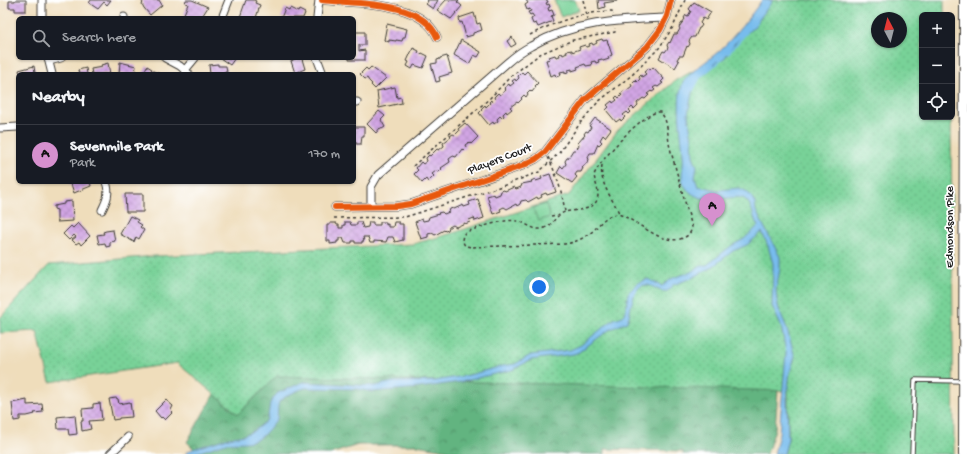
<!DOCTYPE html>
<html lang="en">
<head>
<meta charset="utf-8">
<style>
  body { margin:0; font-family:"Gochi Hand",sans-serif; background:#242831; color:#f1f3f6 }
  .controls { position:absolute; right:12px; top:12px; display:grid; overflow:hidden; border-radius:6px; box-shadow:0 1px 3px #0004 }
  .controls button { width:36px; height:36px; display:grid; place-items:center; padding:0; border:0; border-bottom:1px solid #363941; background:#171b24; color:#f1f3f6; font:20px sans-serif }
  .compass { position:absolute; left:871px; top:12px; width:36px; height:36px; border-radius:50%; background:#171b24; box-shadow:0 1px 3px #0004; rotate:353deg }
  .you { position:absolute; left:539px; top:287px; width:14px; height:14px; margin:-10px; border:3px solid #fff; border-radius:50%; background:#1a73e8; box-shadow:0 0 0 6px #1a73e833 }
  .badge { display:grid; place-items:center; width:26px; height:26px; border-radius:50%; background:#d690ce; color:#111; font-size:13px; font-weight:700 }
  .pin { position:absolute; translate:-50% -33px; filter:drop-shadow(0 1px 2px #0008) }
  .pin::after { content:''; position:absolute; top:21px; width:14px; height:12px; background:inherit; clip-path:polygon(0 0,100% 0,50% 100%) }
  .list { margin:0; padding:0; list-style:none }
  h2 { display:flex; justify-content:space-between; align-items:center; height:52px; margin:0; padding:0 16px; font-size:17px }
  h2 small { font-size:13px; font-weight:400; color:#9ea1a6 }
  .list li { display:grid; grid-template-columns:26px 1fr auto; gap:12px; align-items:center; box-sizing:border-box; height:60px; padding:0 16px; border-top:1px solid #363941 }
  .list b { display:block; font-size:15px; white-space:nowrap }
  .list p { margin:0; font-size:13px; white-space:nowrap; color:#9ea1a6 }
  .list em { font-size:13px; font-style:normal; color:#9ea1a6 }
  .icon { flex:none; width:22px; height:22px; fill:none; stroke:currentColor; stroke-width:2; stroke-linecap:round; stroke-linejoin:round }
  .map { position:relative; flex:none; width:967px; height:454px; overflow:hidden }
  .search { position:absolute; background:#171b24; box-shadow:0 1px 3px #0004; left:16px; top:16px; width:340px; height:44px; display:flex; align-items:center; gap:10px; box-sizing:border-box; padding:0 14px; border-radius:6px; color:#9ea1a6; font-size:15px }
  .panel { position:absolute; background:#171b24; box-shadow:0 1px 3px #0004; left:16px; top:72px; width:340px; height:112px; border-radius:6px }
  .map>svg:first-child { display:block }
  .forest { fill:url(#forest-crowns); stroke:#3f684e }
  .park { fill:url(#park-dots); stroke:#4a775a; fill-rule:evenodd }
  .pitch { fill:#78d298; stroke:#4a775a }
  .water { fill:#77bced; stroke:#4a6c84 }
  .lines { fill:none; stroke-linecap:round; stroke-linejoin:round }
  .stream { stroke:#77bced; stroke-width:2 }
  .building { fill:url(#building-cross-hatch) }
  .service-casing { stroke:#3c3934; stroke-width:5.5 }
  .minor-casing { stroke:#3c3934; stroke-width:9 }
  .secondary-casing { stroke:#3c3934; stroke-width:12 }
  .path { stroke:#3c3934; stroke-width:1.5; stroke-dasharray:3 3; stroke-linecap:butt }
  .service { stroke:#fff; stroke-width:3.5 }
  .minor { stroke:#fff; stroke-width:7 }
  .secondary { stroke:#fff; stroke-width:10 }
  .cycleway-casing { stroke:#fff; stroke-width:8 }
  .cycleway { stroke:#e8590c; stroke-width:6 }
  .labels { text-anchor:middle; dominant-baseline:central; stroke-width:3.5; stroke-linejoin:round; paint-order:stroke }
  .street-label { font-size:12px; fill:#1c1c1c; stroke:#fff }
</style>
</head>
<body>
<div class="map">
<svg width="967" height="454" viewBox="0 0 967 454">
  <defs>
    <pattern id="forest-crowns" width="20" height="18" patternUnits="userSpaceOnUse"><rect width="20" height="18" fill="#62b480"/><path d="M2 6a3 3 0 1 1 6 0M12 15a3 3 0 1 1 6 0" fill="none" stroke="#509268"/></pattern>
    <pattern id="park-dots" width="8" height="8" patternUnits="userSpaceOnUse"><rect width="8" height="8" fill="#78d298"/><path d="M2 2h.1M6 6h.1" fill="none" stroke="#67b482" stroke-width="1.8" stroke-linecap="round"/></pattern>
    <pattern id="building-cross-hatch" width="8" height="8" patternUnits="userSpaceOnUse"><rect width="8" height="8" fill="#d1a5e4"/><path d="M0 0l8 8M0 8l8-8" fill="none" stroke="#b38dc3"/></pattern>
  </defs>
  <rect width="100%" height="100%" fill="#fff"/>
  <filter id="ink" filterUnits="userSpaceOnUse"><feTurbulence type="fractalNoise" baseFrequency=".025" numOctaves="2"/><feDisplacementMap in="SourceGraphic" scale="8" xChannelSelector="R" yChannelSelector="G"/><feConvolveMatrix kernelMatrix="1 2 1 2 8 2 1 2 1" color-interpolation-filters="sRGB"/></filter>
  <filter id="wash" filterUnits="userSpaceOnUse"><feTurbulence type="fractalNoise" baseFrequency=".012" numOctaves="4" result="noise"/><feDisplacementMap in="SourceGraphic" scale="16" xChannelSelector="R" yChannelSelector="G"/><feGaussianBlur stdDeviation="0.9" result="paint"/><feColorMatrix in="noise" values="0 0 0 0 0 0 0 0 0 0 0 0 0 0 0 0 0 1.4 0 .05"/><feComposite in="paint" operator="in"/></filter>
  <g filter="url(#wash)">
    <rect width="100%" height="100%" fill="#efddbb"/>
    <polygon class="forest" points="277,376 778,390 775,429 767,454 683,454 683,451 605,449 605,454 469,454 416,445 358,445 330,454 199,454 187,442 214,394 238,414"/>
    <path class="park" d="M767 0H944V12L947 15H922V117H951L954 454H784L788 439V391L277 376 238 414 177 363 50 382 37 331 0 333V318L49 265 155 256 413 244 453 233 569 195 618 130 676 80 714 60ZM877 18H901V42H877Z"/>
    <g class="pitch">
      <polygon points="554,0 575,0 579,10 561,17"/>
      <polygon points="546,204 550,217 538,221 533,208"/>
    </g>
    <path class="water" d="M762 0H773L754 27 735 43 723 60 716 62 708 71 699 78 692 93 688 114 692 139 693 156 697 166 695 178 698 186 718 190 739 188 746 191 751 196 755 203 756 211 780 257V269L776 290 777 301 779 309 786 326 795 357 790 372 787 395 788 439 784 454H774L779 434 786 352 781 326 772 306 773 264 768 246 762 232 747 245 733 251 711 268 692 278 673 285 668 291C659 293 655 286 647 285 631 284 632 312 627 322L609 330 579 352 574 354 531 360 512 370 460 382 419 388 372 392 359 389 305 388C300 389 281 398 279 402 277 407 278 414 277 419 271 426 266 434 258 439 248 444 238 441 227 443 213 446 200 454 185 454L190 450 224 439 244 435 255 430 266 421 268 416 270 403 275 396 278 393 303 382 375 386 393 382 434 381 469 375 502 366 515 364 531 355 570 350 581 345 614 319 623 316 626 309 628 293 638 283 648 279 662 286 673 278 691 272 701 265H707L731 246 744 239 758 226C753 219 753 207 747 201 738 190 710 209 690 192 676 179 685 171 683 155 682 137 675 99 683 83 689 72 709 60 719 51 736 35 748 19 762 0Z"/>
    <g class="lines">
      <g class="stream">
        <polyline points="728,53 747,32"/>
        <polyline points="693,90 700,77 721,60"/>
      </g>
    </g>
    <g id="blocks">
      <g class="building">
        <polygon points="15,0 26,0 26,11 15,11 15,8 9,8 9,1 15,1"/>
        <polygon points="91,0 111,0 107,5 104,2 98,9 89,3"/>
        <polygon points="141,0 159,0 162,5 150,15 144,8 142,4 143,3"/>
        <polygon points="186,0 192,0 208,7 201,18 193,18 184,14 188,4 185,3"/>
        <polygon points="246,0 254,0 256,1 255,3 260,5 256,18 244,18 240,17"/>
        <polygon points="426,0 438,0 433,9 426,4 428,1"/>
        <polygon points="446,0 459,0 457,2 462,6 451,19 437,10"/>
        <polygon points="526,0 547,0 548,2 546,3 547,5 549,4 550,7 548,8 549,11 552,10 554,15 551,16 553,21 538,27 536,23 533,24 531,19 534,17 532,14 530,15 528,12 531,11 530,9 527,10 525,5 528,3"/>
        <polygon points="598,0 617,0 617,1 604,3 605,7 599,9"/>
        <polygon points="694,2 711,12 706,20 703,18 700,23 702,25 700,28 699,28 695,37 692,37 689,41 690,44 688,47 687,46 683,56 679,56 677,60 679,61 675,68 659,58 663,51 665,52 668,48 667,45 669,42 670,43 674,34 677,34 680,29 679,27 685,19 684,18 686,15 688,16 691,11 689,9"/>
        <polygon points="285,8 289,10 290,8 298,12 299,10 305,13 303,18 281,18"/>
        <polygon points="474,13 477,24 480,23 482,30 473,33 473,35 466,37 462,22 460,23 459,18"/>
        <polygon points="387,24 407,29 405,37 403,37 402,41 396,40 396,41 389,40 389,42 384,40"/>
        <polygon points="354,32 365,32 365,45 359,45 359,51 365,50 365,60 349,60 349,58 354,58"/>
        <polygon points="512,37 516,44 511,47 507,41"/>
        <polygon points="602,39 603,41 607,40 612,55 608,57 609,59 603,61 602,59 598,60 599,62 596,63 595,61 591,62 592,65 586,66 585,64 577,67 578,69 572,71 572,69 568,70 568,72 565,73 565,71 560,72 561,75 556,77 555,74 551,76 546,60 550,59 549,57 555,55 556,57 560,56 559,54 562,53 563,55 567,53 566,51 572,50 572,52 580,49 579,47 585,45 586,47 590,46 589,44 592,43 593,45 597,43 596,41"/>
        <polygon points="461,40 481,52 478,57 474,55 469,64 454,55"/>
        <polygon points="413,48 419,51 418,53 421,54 422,53 428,56 423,68 414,65 412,69 407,66 409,62 407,61"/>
        <polygon points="447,56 452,73 439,77 440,81 436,82 431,64 437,63 437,60 440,59 440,58"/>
        <polygon points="220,58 235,58 230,65"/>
        <polygon points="294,58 305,58 302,59 305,69 295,73 291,61 295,59"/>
        <polygon points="120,62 136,66 135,74 119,74"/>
        <polygon points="108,63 110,74 92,74 91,69 102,67 101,65"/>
        <polygon points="218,64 218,66 226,66 227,72 224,72 224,74 210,74 209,65"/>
        <polygon points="34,66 35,73 35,74 20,74 19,70"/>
        <polygon points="147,66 152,69 151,70 160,74 143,74"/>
        <polygon points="371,67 386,78 375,89 371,85 372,84 369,81 367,78 365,79 360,74 366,68 368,70"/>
        <polygon points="653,67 664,79 661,82 663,83 658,87 656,86 653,88 655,90 652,92 651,91 647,94 649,95 645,99 643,98 637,103 638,105 634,109 632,107 629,110 631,112 629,114 627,112 623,115 625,117 621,121 620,119 616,122 606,110 609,107 607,105 612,101 613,103 617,100 615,98 617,96 619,98 622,95 620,94 625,90 626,91 632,86 631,84 635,80 637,82 640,79 639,77 641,75 642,77 646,74 644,72 649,68 650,70"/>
        <polygon points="86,68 87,74 79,74 78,70"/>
        <polygon points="527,71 538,83 535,86 536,87 532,92 530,90 527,93 528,94 526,97 524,95 521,98 522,99 518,103 517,102 510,107 512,109 507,113 506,111 503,114 504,116 502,118 500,116 497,119 498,121 494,124 493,122 489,125 479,113 482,110 481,109 485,105 486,107 490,103 489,102 491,100 492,102 495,99 494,97 498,93 500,95 506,90 504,88 509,84 510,86 514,83 512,81 515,79 516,81 519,78 518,76 522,72 524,74"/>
        <polygon points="395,87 397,98 401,97 402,103 379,108 377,91"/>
        <polygon points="379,111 385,116 381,120 385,127 382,129 380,128 376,133 367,124"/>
        <polygon points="595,118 611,129 605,137 603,135 600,140 602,142 599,145 598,144 594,153 590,153 588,157 589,160 582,168 583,168 581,172 577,172 575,175 577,177 572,183 557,173 561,166 563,168 566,164 565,161 567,158 568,158 573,150 576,150 579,145 578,143 585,135 584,134 586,131 588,132 591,127 589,126"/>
        <polygon points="465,123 478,137 471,144 469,142 465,145 466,147 463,150 462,149 456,157 453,156 449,159 450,162 441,168 442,169 439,172 436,171 432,174 434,176 428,182 426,179 422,183 414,174 418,170 416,168 421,162 423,164 427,161 426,158 429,155 430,156 437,149 439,150 444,146 443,143 451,137 450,136 453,134 455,135 459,131 458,129"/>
        <polygon points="354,127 364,127 364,136 362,136 361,144 356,144 356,142 354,142"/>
        <polygon points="550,174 556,192 547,195 546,193 541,195 542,197 538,199 537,197 528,202 526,200 521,201 520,204 517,206 516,204 507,209 504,207 500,209 501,211 493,214 487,196 494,194 495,196 500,194 501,191 504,190 505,191 514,187 516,189 521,187 522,184 532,182 531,181 535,179 536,181 542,179 541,177"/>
        <polygon points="68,182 90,182 91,186 74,193 71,184"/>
        <polygon points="125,194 143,194 143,212 126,212"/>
        <polygon points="478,199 484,218 475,221 474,218 469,220 470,222 465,224 465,223 456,227 453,225 449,227 448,230 445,231 444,230 435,235 432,233 428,234 428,237 421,239 415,222 422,219 423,221 428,220 429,217 439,214 438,213 442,212 444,214 449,212 450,209 453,208 454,209 463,205 464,207 470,205 469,202"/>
        <polygon points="72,201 73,221 57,222 57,210 54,209 54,206 64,204 64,202"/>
        <polygon points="130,216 138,220 137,222 142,225 140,227 144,230 139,239 136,237 134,242 120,234"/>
        <polygon points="345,222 350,222 351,225 357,225 357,222 361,222 363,228 368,227 369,222 373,222 373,225 380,225 380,222 386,222 386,225 388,224 388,227 393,227 394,222 399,222 399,224 403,224 403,240 395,242 393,237 388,237 386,242 374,241 374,243 370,243 368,237 363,237 364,241 362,241 362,243 355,243 355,241 352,241 352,243 345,243 343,238 339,238 339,241 337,241 337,243 330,244 330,241 327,241 327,225 330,225 330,223 336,223 337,225 339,225 339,228 343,228 343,225 345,225"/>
        <polygon points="78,223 90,236 81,245 79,242 76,244 72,240 76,237 74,235 69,240 63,234 71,226 73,228"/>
        <polygon points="113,230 115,241 110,242 110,246 106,247 105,243 99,244 97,235 104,234 103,232 106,231"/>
        <polygon points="116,398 118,399 119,404 130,402 132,417 119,418 119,419 113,420 109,399"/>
        <polygon points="27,400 27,405 42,404 43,412 34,413 35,414 27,416 20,416 20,420 14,421 12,403"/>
        <polygon points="166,400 173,406 171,410 173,412 165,420 162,417 161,418 155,411"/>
        <polygon points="100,403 102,420 89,421 91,429 82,431 81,421 83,421 82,409 93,408 93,404"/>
        <polygon points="75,415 77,434 69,435 68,429 58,429 57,417"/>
      </g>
    </g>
  </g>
  <g filter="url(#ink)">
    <use href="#blocks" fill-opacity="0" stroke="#3c3934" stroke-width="1"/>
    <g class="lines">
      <defs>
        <polyline id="service" points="912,454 915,380 963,381"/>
        <g id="minor">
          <polyline points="42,0 42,18"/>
          <path d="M322 0C356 4 421 0 437 37"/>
          <polyline points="124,18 124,17"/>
          <polyline points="222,18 229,0"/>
          <polyline points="317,18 319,0"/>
          <polyline points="48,58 52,74"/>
          <polyline points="165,58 180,66 189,74"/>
          <polyline points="317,58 323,74"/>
          <polyline points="49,61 61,58"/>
          <polyline points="185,70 195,58"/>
          <polyline points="354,102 357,102"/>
          <polyline points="0,128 18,127"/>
          <path d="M371 206V187L378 175 508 62C515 56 523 50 531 46 572 22 619 20 665 18"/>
          <polyline points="335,207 397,206 411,204 522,166 536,159 545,152 585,100 647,47 660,30 667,16 671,0"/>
          <path d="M102 210C107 200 110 193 106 182"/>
          <polyline points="110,454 128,437"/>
        </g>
        <polyline id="secondary" points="964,454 965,0"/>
      </defs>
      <use href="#service" class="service-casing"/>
      <use href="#minor" class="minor-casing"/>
      <use href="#secondary" class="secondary-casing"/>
      <g class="path">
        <polyline points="583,0 588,19"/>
        <path d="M530 35C555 22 583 12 612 11L613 15"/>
        <path d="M548 157C557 176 562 191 565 212 576 209 598 212 598 194 598 188 595 182 594 175 599 161 645 110 660 112 669 120 667 136 670 148L692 227C691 232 689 235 685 237 663 249 637 219 618 214 605 215 601 223 593 231 584 238 575 243 564 244L471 247 465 246 462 240 463 235 466 232C478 228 506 218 517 221 525 222 532 230 540 229 553 228 553 216 565 212"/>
        <path d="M602 165C599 184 612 197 619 213"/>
        <polyline points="413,166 490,98 510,77 540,54 573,40 615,32 615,28"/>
        <polyline points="551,216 557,215"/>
        <polyline points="334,218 405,217 421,212 505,185 539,172 559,153 581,122 598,102 632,75 659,48 673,27 685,0"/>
      </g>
      <use href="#service" class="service"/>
      <use href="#minor" class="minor"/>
      <use href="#secondary" class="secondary"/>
      <defs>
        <g id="cycleway">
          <path d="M322 0C356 4 421 0 437 37"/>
          <polyline points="335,207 397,206 411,204 522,166 536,159 545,152 585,100 647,47 660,30 667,16 671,0"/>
        </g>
      </defs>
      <use href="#cycleway" class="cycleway-casing"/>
      <use href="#cycleway" class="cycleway"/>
    </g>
  </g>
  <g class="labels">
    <g class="street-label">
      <text transform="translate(500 160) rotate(-21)">Players Court</text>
      <text transform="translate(951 227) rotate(-90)">Edmondson Pike</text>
    </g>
  </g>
</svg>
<div class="controls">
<button>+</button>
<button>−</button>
<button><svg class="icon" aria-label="locate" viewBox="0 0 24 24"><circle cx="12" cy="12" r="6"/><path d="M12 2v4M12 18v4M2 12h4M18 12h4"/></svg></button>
</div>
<svg class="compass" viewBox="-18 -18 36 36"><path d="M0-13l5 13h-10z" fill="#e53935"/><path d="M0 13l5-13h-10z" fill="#9ea1a6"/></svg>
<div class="you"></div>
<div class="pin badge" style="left:712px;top:226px">A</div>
<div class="search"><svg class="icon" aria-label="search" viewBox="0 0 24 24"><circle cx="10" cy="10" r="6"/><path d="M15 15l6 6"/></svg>Search here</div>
<section class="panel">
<h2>Nearby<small></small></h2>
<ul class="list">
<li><span class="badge">A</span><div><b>Sevenmile Park</b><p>Park</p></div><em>170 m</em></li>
</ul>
</section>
</div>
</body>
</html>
